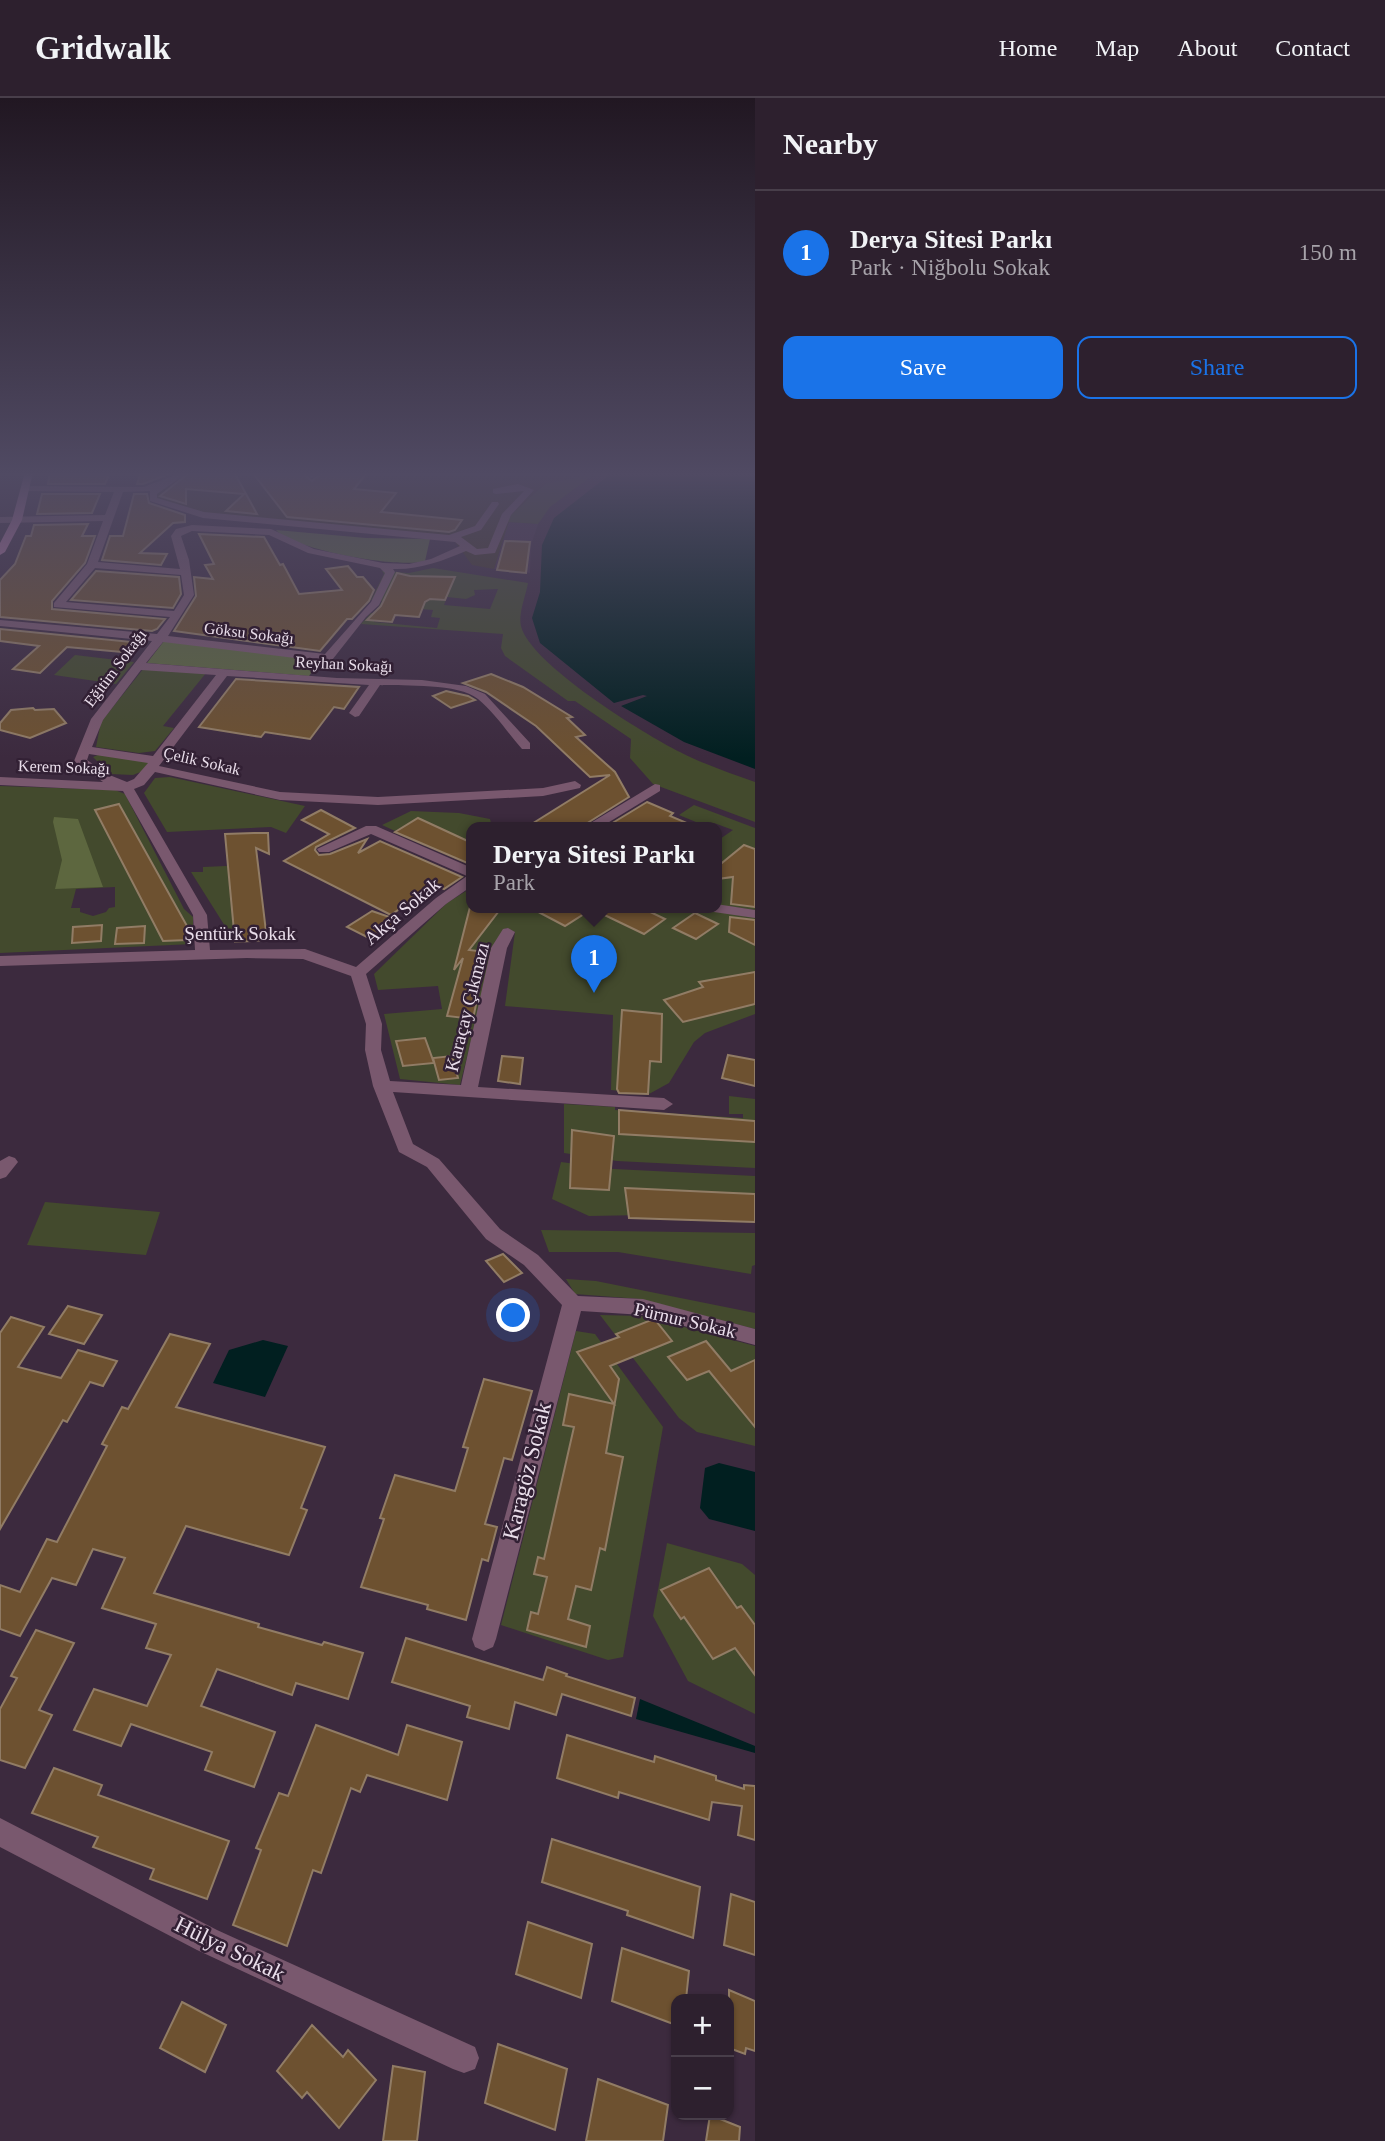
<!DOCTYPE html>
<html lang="en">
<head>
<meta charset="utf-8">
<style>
  body { margin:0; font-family:"Times New Roman",serif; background:#392d3a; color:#f1f3f6 }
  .controls { position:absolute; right:21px; bottom:21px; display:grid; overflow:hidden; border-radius:14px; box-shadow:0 2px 5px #0004 }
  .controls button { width:63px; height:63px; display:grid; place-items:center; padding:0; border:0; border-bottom:2px solid #483e4a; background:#2d202e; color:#f1f3f6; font:35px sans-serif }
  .you { position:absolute; left:514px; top:1218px; width:24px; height:24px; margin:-18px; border:5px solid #fff; border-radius:50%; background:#1a73e8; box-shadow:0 0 0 10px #1a73e833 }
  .badge { display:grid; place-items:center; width:46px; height:46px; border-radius:50%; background:#1a73e8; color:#fff; font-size:23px; font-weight:700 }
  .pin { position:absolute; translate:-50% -58px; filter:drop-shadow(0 2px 4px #0008) }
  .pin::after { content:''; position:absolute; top:37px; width:24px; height:21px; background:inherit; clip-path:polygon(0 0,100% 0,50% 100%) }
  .popup { position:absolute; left:466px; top:724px; width:256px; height:91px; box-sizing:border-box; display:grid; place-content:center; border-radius:14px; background:#2d202e; filter:drop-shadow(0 2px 5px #0005); font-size:23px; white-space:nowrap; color:#a7a3aa }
  .popup b { font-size:26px; color:#f1f3f6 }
  .popup::after { content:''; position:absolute; left:50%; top:100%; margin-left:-14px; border:14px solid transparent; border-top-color:#2d202e }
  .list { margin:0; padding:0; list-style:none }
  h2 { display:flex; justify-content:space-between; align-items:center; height:91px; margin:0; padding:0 28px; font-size:30px }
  h2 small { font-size:23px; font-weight:400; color:#a7a3aa }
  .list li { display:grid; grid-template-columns:46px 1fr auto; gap:21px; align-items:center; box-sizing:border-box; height:126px; padding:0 28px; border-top:2px solid #483e4a }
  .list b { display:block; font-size:26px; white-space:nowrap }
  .list p { margin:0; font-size:23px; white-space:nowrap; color:#a7a3aa }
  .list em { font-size:23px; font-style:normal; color:#a7a3aa }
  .actions { display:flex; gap:14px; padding:21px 28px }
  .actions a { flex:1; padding:16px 0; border:2px solid #1a73e8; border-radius:14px; text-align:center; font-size:24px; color:#1a73e8 }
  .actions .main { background:#1a73e8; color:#fff }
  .map { position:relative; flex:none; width:755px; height:2043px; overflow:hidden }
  header { display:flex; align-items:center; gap:42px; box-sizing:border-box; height:98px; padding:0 35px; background:#2d202e; border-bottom:2px solid #483e4a }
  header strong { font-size:33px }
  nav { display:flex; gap:38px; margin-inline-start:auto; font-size:24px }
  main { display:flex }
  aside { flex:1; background:#2d202e }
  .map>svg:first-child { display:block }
  .built { fill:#48314a }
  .education { fill:#423728 }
  .green { fill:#434a2d; fill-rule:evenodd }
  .forest { fill:#5d673f }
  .water { fill:#011f20 }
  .building { fill:#6d5130; stroke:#917c65; stroke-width:2 }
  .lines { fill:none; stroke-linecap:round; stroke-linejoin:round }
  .minor { fill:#79586e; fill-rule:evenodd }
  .major { fill:#be7ba9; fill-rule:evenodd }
  .labels { text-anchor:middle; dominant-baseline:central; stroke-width:5; stroke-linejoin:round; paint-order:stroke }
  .far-street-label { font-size:16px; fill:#e9ddea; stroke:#322034 }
  .street-label { font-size:19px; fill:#e9ddea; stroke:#322034 }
  .near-street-label { font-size:23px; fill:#e9ddea; stroke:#322034 }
</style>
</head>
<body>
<header>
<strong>Gridwalk</strong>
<nav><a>Home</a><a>Map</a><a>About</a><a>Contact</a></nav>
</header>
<main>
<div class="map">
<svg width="755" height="2043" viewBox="0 0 755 2043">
  <rect width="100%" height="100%" fill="#3c2a3e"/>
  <polygon class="built" points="508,424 538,426 531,447 530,475 494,471"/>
  <polygon class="education" points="179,374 596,374 545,386 511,417 494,471 472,467 453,441 197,418 145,400"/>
  <g class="green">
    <polygon points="588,377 593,377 550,409 538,426 508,424 511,417 545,386"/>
    <path d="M433 470 528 485C526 497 518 516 521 528 530 566 644 636 680 654 703 666 730 675 755 684V724L653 686 630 660 631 641 575 603H568L505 558 501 550 503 536 361 526 371 515 376 516 374 524 437 530 440 520 431 519 433 512 379 508 382 503 371 502 384 476 382 473 409 475ZM498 491 490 511 444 507 447 499 466 501 475 497 474 492Z"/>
    <polygon points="75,557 134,564 116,586 54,577"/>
    <polygon points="144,570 206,575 163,628 174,630 155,653 139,655 96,649 101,624"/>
    <polygon points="100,656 149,664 148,671 133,677 110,676 93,659"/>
    <polygon points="170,679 305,708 286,735 271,729 167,734 144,695 155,680"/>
    <path d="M0 688 115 692 125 696 184 811 193 819V846L0 855ZM115 789V809L109 810 106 814 93 818 80 814V810H71L76 791Z"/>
    <polygon points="694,707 755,730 755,812 717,807 716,751 719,749 717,743 733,732 714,725 708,729 679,717"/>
    <polygon points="411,713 459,715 490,721 492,729 472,729 471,745 418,720 395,733 382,727"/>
    <polygon points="249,767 229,773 235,844 191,774 203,774 203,769"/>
    <polygon points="471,790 472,809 686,809 751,818 755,820 755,916 705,935 694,944 669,985 649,996 611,992 613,917 505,908 515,834 506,830 494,850 460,987 400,981 384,916 442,911 438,888 378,892 374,876 447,805"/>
    <polygon points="729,998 755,1001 755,1070 617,1063 564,1055 564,1006 615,1009 615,1012 743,1020 743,1016 729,1016"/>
    <polygon points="561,1064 614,1071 755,1078 755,1115 589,1118 552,1101"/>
    <polygon points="45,1104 160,1114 146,1157 27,1147"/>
    <polygon points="541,1132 755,1135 755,1167 752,1168 751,1176 618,1154 549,1154"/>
    <polygon points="566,1181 596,1183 755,1215 755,1231 640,1201 575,1196"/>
    <polygon points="600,1217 643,1218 755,1248 755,1348 697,1334 679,1320"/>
    <polygon points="576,1233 595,1236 663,1329 623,1559 608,1562 501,1527"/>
    <polygon points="667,1445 742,1466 755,1477 755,1616 688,1583 653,1518"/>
  </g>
  <g class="forest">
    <path d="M276 432 366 440 430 441 425 463C399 471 291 451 276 432Z"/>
    <polygon points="164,543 321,561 309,578 147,565"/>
    <polygon points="54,719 78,721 103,789 55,791 62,762 53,724"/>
  </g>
  <g class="water">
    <polygon points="613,374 755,374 755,671 684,644 621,608 647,598 643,597 614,605 540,545 532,520 540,494 542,447 554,420"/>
    <polygon points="263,1242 288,1248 265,1299 213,1285 229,1252"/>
    <polygon points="719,1365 755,1374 755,1433 709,1421 700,1410 705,1370"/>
    <polygon points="640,1601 755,1648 755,1655 636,1621"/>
  </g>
  <g class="building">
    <polygon points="50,374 110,374 105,386 48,386"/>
    <polygon points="141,374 174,374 143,386 137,386"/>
    <polygon points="190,374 234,374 257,416 226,413 244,396 186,391 186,406 160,398"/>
    <polygon points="252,374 307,374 305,377 312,383 323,374 367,375 354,391 396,395 381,414 462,422 455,432 449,434 287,419"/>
    <polygon points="42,396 100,396 92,415 37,416"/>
    <polygon points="134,396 147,396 149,405 185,417 185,424 173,425 140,455 167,456 161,467 102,462 110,438 123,438"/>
    <polygon points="88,426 82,438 95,438 85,465 52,503 52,511 165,521 157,531 152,533 0,519 0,482 15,466 26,438 31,438 34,427"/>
    <polygon points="199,436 264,439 280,467 283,466 299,496 342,492 326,471 348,468 357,479 363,479 374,492 369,503 352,521 347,521 320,553 174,533 196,498 194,479 213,481 205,467 214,466"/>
    <polygon points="505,443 530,444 526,475 497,472"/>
    <polygon points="96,473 179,479 181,496 173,510 71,502"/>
    <polygon points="397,475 410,478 455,479 445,502 430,501 425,504 419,519 395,517 392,524 367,522 381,508"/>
    <polygon points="0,531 142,545 133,555 67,549 40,575 13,571 39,548 0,543"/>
    <polygon points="491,576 523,589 572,619 567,620 585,637 576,639 615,674 629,699 581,729 527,729 610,677 590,679 536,628 486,594 463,585"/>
    <polygon points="236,581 359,589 344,611 334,609 310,641 265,634 261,639 199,629"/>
    <polygon points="446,593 468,598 475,602 451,610 433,598"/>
    <polygon points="33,610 35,612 54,611 66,625 30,640 0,632 0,625 11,612"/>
    <polygon points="647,704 673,715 670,718 696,729 606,729"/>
    <polygon points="119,706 187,828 187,842 163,843 95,712"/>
    <polygon points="321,712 355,730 316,749 315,752 319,757 330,756 367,741 358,755 380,743 462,779 444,791 434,786 391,817 284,763 329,736 302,722"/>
    <polygon points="418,720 472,745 472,767 395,734"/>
    <polygon points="254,735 268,735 269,756 256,750 267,842 235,844 225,736"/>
    <polygon points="744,747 755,751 755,809 731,806 733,779 717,781 717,769"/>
    <polygon points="470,809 502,809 469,852 487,854 473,921 447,918 463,860 454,872"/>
    <polygon points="529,809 640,809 665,821 644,836 592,811 565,828"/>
    <polygon points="372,813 401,823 373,842 347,829"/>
    <polygon points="695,815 718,826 696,841 673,830"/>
    <polygon points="730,819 755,822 755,847 729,834"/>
    <polygon points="102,827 101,843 72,845 73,829"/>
    <polygon points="145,828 144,845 115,846 117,830"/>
    <polygon points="755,874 755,906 683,924 664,902 703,889 699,884"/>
    <polygon points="622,912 662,916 661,964 650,963 648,996 619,995 617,991"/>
    <polygon points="425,940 434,965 403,968 396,943"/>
    <polygon points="728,957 755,962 755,988 722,980"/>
    <polygon points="452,958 458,980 439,982 433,960"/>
    <polygon points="502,958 523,960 520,986 498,983"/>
    <polygon points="619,1012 755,1023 755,1044 619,1036"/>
    <polygon points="572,1032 614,1038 609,1092 570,1090"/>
    <polygon points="625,1090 755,1096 755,1124 629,1120"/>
    <polygon points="503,1156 522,1175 504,1184 486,1163"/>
    <polygon points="68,1208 102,1217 84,1246 49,1236"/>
    <polygon points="11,1219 44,1229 18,1269 61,1280 78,1252 117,1263 103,1288 90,1284 67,1324 63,1322 0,1431 0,1235"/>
    <polygon points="651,1222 656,1223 672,1243 610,1268 619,1281 606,1355 623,1359 605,1452 600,1450 591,1492 576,1488 568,1521 590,1528 586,1549 527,1532 531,1514 538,1516 547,1479 534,1476 538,1459 544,1461 574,1329 563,1327 569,1296 614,1306 577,1254 619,1239 616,1236"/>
    <polygon points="170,1236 210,1246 176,1309 325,1349 301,1410 307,1412 289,1457 186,1428 154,1495 259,1526 258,1529 322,1547 324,1544 363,1555 348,1601 296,1585 292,1597 217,1571 201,1608 275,1634 254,1689 205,1672 212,1654 131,1626 121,1648 74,1632 94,1591 147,1608 171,1557 146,1550 156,1526 102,1510 125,1460 93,1451 76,1487 52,1480 20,1538 0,1531 0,1487 20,1494 47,1441 57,1444 107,1348 102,1346 122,1309 128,1311"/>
    <polygon points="706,1243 731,1273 755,1262 755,1329 709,1273 687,1282 668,1259"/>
    <polygon points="484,1281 532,1293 512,1362 504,1360 485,1426 497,1429 488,1463 482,1461 466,1522 427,1511 428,1507 361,1489 384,1421 380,1420 395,1377 455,1393 468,1350 463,1349"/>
    <polygon points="709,1470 737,1510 741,1508 755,1527 755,1577 735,1550 713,1561 684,1519 681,1521 661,1492"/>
    <polygon points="36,1532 74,1545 39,1612 52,1617 25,1670 0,1662 0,1611 17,1580 11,1578"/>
    <polygon points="406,1540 543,1582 547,1569 567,1576 566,1578 635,1600 631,1618 562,1596 556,1617 515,1604 509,1631 467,1619 470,1608 392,1584"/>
    <polygon points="316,1627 398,1657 407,1627 462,1644 447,1702 367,1677 360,1694 351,1690 321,1775 313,1772 287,1848 233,1827 261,1752 256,1750 279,1695 288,1698"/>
    <polygon points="567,1637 654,1664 655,1658 716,1678 716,1682 744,1691 744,1687 755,1688 755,1742 738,1737 742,1708 712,1704 709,1722 619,1694 618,1700 557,1680"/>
    <polygon points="54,1670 102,1687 98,1697 229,1743 207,1801 150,1781 154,1771 93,1749 98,1739 32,1715"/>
    <polygon points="552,1741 700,1789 693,1840 627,1817 628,1813 542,1784"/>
    <polygon points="731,1796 755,1804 755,1857 724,1847"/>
    <polygon points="528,1824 592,1846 581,1900 516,1876"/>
    <polygon points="622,1850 689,1873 686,1901 676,1901 676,1927 612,1903"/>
    <polygon points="729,1892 755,1903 755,1953 746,1950 745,1956 729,1950"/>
    <polygon points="182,1904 226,1927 205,1974 160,1950"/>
    <polygon points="312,1927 343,1959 348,1952 376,1982 339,2030 307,1994 302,2000 277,1973"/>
    <polygon points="498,1946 567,1971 555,2032 485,2005"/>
    <polygon points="393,1968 425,1974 417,2043 383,2043"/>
    <polygon points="598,1981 668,2007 663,2043 586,2043"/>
    <polygon points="710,2017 740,2029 739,2043 706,2043"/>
  </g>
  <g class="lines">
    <g class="minor">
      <path d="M179 374H188L157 396V400L204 414 449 437 475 428 492 404H498L499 406 481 432 461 439 477 451 488 450 502 416 524 393 496 396 493 395V391L518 386 534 392 511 417 495 455 475 457 466 453C442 463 419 472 393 471L395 474 379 507 366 519 325 571 315 569 320 563 163 544 146 565 337 580 422 582 466 588 485 596 530 645V651H522C508 635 494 614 478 601 458 585 405 588 380 587L359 618 355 619 349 615 369 587 227 578 159 668 280 694 378 699 543 690 575 683 581 687 580 690 543 698 378 707 280 702 155 674 144 687 134 691 207 817 210 852 305 851 356 869 436 800 467 778 371 736 329 754H319L317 751 366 728H376L472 770V788L446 806 366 876 382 926 381 952 390 983 461 987 491 850 503 831 508 830 515 834 507 850 478 989 664 1000 673 1006 664 1012 393 994 413 1046 439 1061 500 1131 538 1157 578 1198 643 1201 755 1231V1247L643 1217 581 1213 496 1541 493 1549 484 1553 475 1549 472 1541 562 1207 524 1167 486 1141 427 1069 399 1054 373 988 365 952 366 926 351 878 303 861 247 860 0 868V858L195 852 193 817 123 693 0 687V679L103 684 74 663 91 621 152 543 0 528V522L157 536 170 519 54 509V505L87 466 103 423 0 425V419L105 417 114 394 25 393 21 390 22 388 144 389C157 383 167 382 179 374ZM150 393V403L203 420 455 444 460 448 431 461 409 466 383 465 314 451 271 431 192 427 176 431 171 438 180 471 98 464 123 394ZM192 433 269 437 308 455 380 470 385 475 371 504 325 556 168 538 194 497 189 462 181 438ZM95 470 181 477 184 497 174 513 66 504ZM141 572 216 577 153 658 92 649 103 622ZM89 656 148 665 134 681 127 684 107 676 87 662Z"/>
      <polygon points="311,374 321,374 312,380 308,377"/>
      <polygon points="655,686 660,687 660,693 601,729 584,729"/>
      <polygon points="716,806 755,812 755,820 707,813 700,809 716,809"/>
      <polygon points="9,1058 15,1060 18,1064 6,1079 0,1081 0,1063"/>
      <polygon points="0,1720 217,1832 475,1949 479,1960 475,1971 464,1975 453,1971 197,1852 0,1749"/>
    </g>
    <polygon class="major" points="25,374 33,374 22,422 5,454 0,457 0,445 12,422"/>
  </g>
  <linearGradient id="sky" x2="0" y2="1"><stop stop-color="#211722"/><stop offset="0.57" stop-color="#504a63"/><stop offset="1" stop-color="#504a63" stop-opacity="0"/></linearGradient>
  <rect width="755" height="660" fill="url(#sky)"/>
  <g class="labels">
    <g class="far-street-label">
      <text transform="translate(249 535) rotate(7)">Göksu Sokağı</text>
      <text transform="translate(344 566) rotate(3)">Reyhan Sokağı</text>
      <text transform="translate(115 570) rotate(-53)">Eğitim Sokağı</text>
      <text transform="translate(202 663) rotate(13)">Çelik Sokak</text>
      <text transform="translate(64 669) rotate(2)">Kerem Sokağı</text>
    </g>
    <g class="street-label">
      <text transform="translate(402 813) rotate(-40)">Akça Sokak</text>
      <text x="240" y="835">Şentürk Sokak</text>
      <text transform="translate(467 909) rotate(-76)">Karaçay Çıkmazı</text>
      <text transform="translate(685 1222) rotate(13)">Pürnur Sokak</text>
    </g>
    <g class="near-street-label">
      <text transform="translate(527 1373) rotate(-76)">Karagöz Sokak</text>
      <text transform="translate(230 1851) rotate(26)">Hülya Sokak</text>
    </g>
  </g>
</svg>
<div class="controls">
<button>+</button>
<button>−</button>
</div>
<div class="you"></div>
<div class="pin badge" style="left:594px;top:895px">1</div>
<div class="popup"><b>Derya Sitesi Parkı</b>Park</div>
</div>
<aside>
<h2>Nearby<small></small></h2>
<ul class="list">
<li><span class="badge">1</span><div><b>Derya Sitesi Parkı</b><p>Park · Niğbolu Sokak</p></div><em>150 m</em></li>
</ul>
<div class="actions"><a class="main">Save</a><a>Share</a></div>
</aside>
</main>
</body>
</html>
